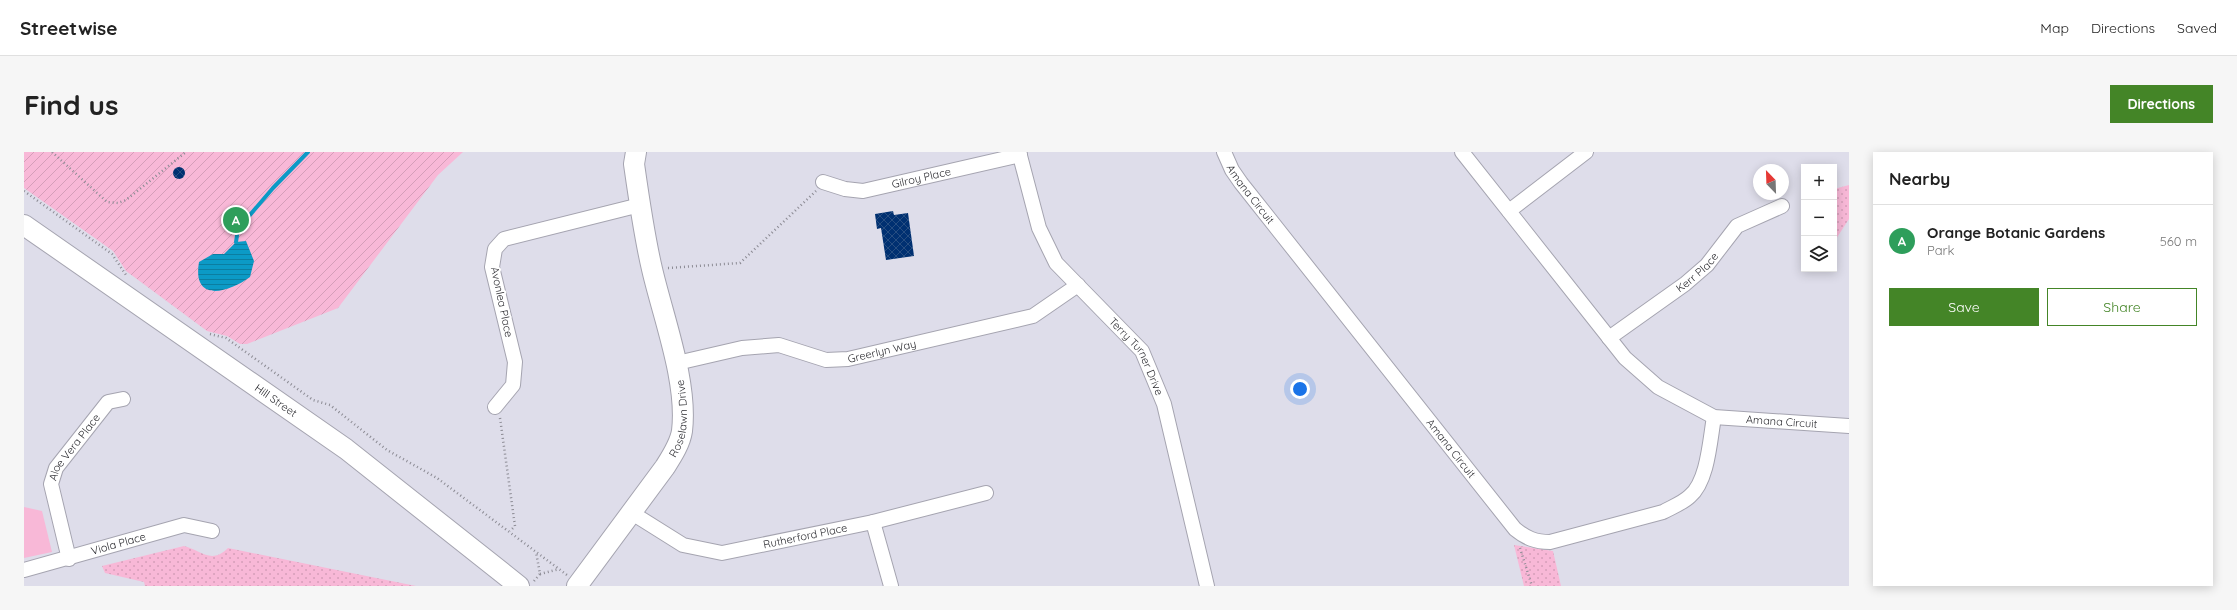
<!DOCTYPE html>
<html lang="en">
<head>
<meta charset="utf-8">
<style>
  body { margin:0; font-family:Quicksand,sans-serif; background:#f6f6f6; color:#222 }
  .controls { position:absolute; right:12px; top:12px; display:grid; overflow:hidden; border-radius:0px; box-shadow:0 2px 10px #0003 }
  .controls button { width:36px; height:36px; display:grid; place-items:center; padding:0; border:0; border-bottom:1px solid #e0e0e0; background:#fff; color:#222; font:20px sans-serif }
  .compass { position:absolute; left:1729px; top:12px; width:36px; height:36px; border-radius:50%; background:#fff; box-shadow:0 2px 10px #0003; rotate:337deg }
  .you { position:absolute; left:1276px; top:237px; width:14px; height:14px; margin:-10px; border:3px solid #fff; border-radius:50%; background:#1a73e8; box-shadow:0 0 0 6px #1a73e833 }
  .badge { display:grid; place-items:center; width:26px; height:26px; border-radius:50%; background:#448527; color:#fff; font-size:13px; font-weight:700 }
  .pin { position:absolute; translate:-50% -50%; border:2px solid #fff; box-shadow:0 1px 4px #0006 }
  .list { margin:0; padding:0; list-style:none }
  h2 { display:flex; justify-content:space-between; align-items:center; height:52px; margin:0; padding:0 16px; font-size:17px }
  h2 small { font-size:13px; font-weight:400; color:#767676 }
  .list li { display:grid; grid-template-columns:26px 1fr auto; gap:12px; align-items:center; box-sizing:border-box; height:72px; padding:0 16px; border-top:1px solid #e0e0e0 }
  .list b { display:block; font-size:15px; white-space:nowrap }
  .list p { margin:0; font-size:13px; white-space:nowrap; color:#767676 }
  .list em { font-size:13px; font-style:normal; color:#767676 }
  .actions { display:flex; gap:8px; padding:12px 16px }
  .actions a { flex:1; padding:9px 0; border:1px solid #448527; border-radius:0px; text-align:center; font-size:14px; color:#448527 }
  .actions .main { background:#448527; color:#fff }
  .icon { flex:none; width:22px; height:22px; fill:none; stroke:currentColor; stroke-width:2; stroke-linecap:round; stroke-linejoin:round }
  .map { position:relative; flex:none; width:1825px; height:434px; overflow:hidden; border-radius:0px }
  header { display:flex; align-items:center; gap:24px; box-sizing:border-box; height:56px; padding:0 20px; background:#fff; border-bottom:1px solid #e0e0e0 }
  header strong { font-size:19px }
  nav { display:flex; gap:22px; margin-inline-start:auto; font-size:14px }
  .intro { display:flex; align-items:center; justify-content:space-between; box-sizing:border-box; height:96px; padding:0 24px }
  h1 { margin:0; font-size:28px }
  .button { padding:10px 18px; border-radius:0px; background:#448527; color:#fff; font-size:14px; font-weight:700 }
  main { display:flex; gap:24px; padding:0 24px }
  aside { flex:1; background:#fff; border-radius:0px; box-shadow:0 2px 10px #0003 }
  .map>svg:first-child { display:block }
  .grass { fill:#f8b8d7 }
  .park { fill:url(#park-dots) }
  .garden { fill:url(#garden-furrows) }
  .water { fill:url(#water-rules) }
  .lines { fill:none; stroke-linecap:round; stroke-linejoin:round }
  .stream { stroke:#0c9ac6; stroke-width:4 }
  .building { fill:url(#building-cross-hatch) }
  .street-casing { stroke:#a5a4b0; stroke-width:16 }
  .secondary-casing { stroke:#a5a4b0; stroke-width:22 }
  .path { stroke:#8c8b94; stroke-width:2.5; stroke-dasharray:1 3; stroke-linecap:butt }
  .street { stroke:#fff; stroke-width:14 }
  .secondary { stroke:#fff; stroke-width:20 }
  .labels { text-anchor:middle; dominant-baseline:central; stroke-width:4; stroke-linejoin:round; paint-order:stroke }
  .street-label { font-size:11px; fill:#2c2c31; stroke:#fff }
</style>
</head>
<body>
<header>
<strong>Streetwise</strong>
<nav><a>Map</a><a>Directions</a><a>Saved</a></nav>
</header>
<div class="intro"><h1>Find us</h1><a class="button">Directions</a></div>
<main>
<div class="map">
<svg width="1825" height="434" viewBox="0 0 1825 434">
  <defs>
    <pattern id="park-dots" width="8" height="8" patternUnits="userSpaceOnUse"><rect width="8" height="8" fill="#f8b8d7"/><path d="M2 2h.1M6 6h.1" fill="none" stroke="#d59eb9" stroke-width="1.8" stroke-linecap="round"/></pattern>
    <pattern id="garden-furrows" width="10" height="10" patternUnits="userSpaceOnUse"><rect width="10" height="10" fill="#f8b8d7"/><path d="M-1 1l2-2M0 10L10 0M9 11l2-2" fill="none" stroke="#d59eb9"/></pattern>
    <pattern id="water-rules" width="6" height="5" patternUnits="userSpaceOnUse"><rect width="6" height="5" fill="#0c9ac6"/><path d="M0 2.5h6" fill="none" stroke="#0c7ea1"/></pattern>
    <pattern id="building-cross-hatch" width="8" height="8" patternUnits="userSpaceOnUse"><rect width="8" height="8" fill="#003071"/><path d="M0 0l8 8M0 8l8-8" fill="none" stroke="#264d81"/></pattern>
  </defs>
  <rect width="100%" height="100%" fill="#deddea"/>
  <polygon class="grass" points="0,355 18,359 28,400 0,406"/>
  <g class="park">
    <polygon points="1825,33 1825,67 1810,90 1810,37"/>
    <polygon points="1490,393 1529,399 1537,434 1500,434"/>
    <path d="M160 394C177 398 187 413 204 396L392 434H121L120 430 81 421 78 414Z"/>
  </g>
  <polygon class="garden" points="0,0 439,0 414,23 314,156 223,192 216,192 203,184 183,179 102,119 89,99 0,36"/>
  <path class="water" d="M222 89 230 109 226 125C204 141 168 151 175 110L189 102H200L212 90Z"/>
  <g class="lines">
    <polyline class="stream" points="212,90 214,77 249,36 284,0"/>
  </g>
  <g class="building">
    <circle cx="155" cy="21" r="6"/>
    <polygon points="869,59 870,63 884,61 890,104 862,108 857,76 853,77 851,62"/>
  </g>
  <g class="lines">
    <defs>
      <g id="street">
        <path id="s1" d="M995 0 1015 76 1032 111 1118 199 1140 252 1183 434"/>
        <path id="s2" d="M1200 0 1208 18 1217 31 1491 377C1502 386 1511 390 1526 390L1639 360C1648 355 1659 351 1666 344 1684 329 1686 287 1690 265"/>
        <path id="s3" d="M1438 0 1601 206 1634 235 1690 265 1825 274"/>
        <path id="s4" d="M799 30 821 37 839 39 996 3"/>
        <polyline points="1485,59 1562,0"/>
        <path id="s5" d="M1585 186 1661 132 1683 113 1713 74 1758 54"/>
        <path id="s6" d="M653 211 718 196 755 193 802 208 824 207 1009 164 1054 133"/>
        <polyline points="471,255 489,233 491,210 468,115 471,97 480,87 616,53"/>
        <path id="s7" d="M608 361 659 393 698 401 849 370 962 341"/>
        <polyline points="849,370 867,434"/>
        <path id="s8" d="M45 407 27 332 32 316 84 250 99 247"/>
        <path id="s9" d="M0 418 160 373 188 379"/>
      </g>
      <g id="secondary">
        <path id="s10" d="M0 73 322 297 495 434"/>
        <path id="s11" d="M553 434 641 315C648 304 656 292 658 279 664 230 639 165 628 117 620 83 615 47 610 12L612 0"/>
      </g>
    </defs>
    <use href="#street" class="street-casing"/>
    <use href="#secondary" class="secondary-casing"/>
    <g class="path">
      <polyline points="28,0 83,50 94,51 102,48 162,0"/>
      <polyline points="0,39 88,102 102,123"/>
      <polyline points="644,116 716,111 792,39"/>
      <polyline points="186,182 202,186 289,248 306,253 363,298 413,326 543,423"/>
      <polyline points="476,266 491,374 486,379"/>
      <polyline points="1496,396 1508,434"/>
      <polyline points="516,422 535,417"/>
      <polyline points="510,429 516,422 512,400"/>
    </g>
    <use href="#street" class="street"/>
    <use href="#secondary" class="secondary"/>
  </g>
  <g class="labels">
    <g class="street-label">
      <text stroke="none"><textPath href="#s4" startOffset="101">Gilroy Place</textPath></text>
      <text stroke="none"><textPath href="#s2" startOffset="50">Amana Circuit</textPath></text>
      <text stroke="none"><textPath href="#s5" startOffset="110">Kerr Place</textPath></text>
      <text transform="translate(478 150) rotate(78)">Avonlea Place</text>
      <text stroke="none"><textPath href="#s6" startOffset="210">Greerlyn Way</textPath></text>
      <text stroke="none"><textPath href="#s1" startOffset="242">Terry Turner Drive</textPath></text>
      <text stroke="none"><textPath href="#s10" startOffset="307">Hill Street</textPath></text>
      <text stroke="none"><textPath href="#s11" startOffset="200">Roselawn Drive</textPath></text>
      <text stroke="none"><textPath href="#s3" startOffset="438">Amana Circuit</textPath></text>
      <text stroke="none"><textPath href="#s2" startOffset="374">Amana Circuit</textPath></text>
      <text stroke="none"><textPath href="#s8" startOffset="121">Aloe Vera Place</textPath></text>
      <text stroke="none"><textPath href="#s7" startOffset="185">Rutherford Place</textPath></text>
      <text stroke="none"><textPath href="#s9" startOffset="98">Viola Place</textPath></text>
    </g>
  </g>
</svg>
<div class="controls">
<button>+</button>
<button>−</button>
<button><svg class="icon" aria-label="layers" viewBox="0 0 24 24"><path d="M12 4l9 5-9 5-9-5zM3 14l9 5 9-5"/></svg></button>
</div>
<svg class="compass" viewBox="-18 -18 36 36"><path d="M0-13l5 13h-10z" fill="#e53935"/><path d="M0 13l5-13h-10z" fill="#767676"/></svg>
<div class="you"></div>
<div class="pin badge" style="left:212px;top:68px;background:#2e9e5b">A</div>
</div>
<aside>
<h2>Nearby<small></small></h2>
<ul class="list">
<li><span class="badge" style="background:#2e9e5b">A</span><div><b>Orange Botanic Gardens</b><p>Park</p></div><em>560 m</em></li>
</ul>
<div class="actions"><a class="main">Save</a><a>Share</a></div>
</aside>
</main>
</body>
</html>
